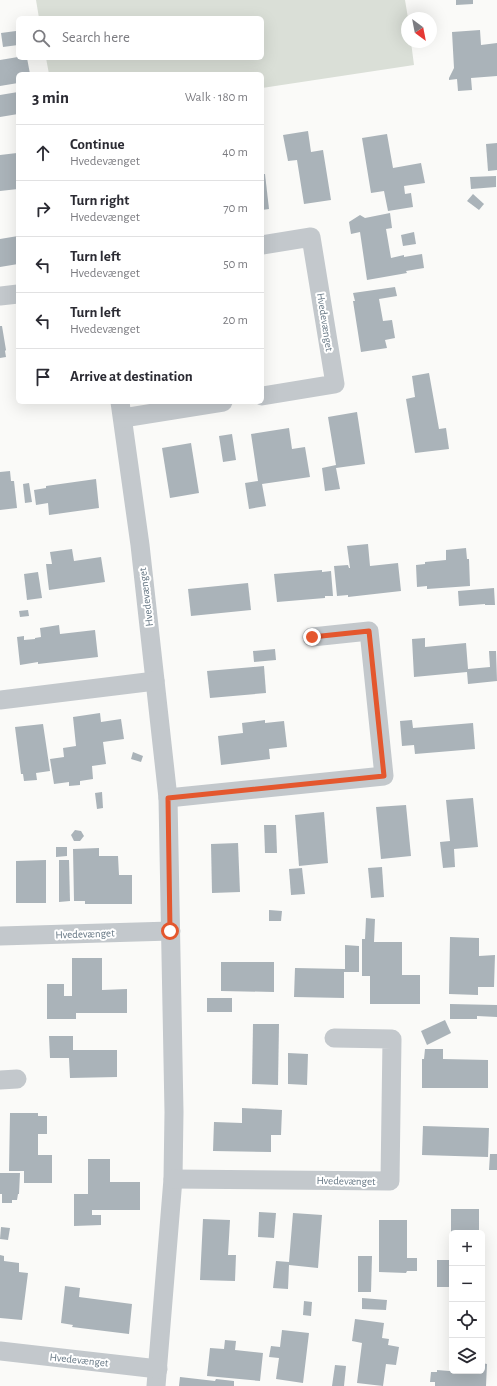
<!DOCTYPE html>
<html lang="en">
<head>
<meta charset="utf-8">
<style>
  body { margin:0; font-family:"Alegreya Sans",sans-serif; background:#f7f7f7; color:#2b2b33 }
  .controls { position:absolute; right:12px; bottom:12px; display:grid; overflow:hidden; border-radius:6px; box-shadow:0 4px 16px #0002 }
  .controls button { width:36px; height:36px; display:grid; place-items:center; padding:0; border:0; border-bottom:1px solid #e1e1e2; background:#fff; color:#2b2b33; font:20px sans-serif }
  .compass { position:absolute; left:401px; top:12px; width:36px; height:36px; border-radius:50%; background:#fff; box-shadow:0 4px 16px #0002; rotate:148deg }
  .stop { position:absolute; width:12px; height:12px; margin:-9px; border:3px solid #e4572e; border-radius:50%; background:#fff }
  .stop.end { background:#e4572e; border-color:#fff; box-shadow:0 1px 4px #0008 }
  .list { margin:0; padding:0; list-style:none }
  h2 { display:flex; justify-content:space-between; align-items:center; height:52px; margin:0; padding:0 16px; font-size:17px }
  h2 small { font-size:13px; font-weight:400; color:#7c7c81 }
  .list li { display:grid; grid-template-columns:26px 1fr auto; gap:12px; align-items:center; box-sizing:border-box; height:56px; padding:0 16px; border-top:1px solid #e1e1e2 }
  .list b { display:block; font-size:15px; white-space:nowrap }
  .list p { margin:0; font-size:13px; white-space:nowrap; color:#7c7c81 }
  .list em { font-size:13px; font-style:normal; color:#7c7c81 }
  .icon { flex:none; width:22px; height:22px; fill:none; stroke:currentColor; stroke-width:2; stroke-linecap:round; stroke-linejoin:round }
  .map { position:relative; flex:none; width:497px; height:1386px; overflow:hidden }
  .search { position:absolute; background:#fff; box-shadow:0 4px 16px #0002; left:16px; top:16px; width:248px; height:44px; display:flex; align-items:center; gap:10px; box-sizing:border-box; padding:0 14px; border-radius:6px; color:#7c7c81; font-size:15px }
  .panel { position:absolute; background:#fff; box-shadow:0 4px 16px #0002; left:16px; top:72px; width:248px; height:332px; border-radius:6px }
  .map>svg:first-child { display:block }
  .green { fill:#dadfd7 }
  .building { fill:#aab3b9 }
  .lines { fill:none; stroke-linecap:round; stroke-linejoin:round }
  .minor { stroke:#c3c8cc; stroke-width:19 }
  .route { stroke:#e4572e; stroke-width:5 }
  .labels { text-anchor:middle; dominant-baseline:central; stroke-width:4; stroke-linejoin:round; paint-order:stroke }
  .street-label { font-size:11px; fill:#657683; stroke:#fff }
</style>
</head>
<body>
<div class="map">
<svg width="497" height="1386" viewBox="0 0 497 1386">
  <rect width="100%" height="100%" fill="#fafaf8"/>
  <polygon class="green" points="36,0 405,0 408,18 407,42 411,42 414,65 262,88 262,74 49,74 46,58 262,58 262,18 39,18"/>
  <g class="building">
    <polygon points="456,0 473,0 473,4 456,5"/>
    <polygon points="480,30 481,45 497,43 497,76 471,78 472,90 458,91 457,79 449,80 449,78 454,68 452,32"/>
    <polygon points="16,31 18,45 3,47 1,33"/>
    <polygon points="18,57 18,58 27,58 30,74 18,74 18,83 0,86 0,60"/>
    <polygon points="18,92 18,114 0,117 0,95"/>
    <polygon points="308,131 311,152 323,150 331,200 304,204 297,160 288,161 283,135"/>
    <polygon points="387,134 393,168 421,163 425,183 404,186 405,194 411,193 413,207 388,211 384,191 371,193 362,138"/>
    <polygon points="497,143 497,170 488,171 486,144"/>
    <polygon points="17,153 18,189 0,191 0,155"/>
    <polygon points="262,174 265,174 269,209 262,210"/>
    <polygon points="496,176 496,187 471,189 470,177"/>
    <polygon points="473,194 484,204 479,210 467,201"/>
    <polygon points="390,213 392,228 386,229 391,258 404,255 404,257 422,254 424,268 406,271 407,273 367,280 360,232 351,234 349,222 360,215 365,218"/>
    <polygon points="414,232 416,244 403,246 401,235"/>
    <polygon points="18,236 18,264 0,267 0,239"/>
    <polygon points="395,287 397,296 379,299 383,321 392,320 395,338 385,340 387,348 361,352 353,301 355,301 353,293"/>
    <polygon points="0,326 2,326 6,350 5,351 6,357 0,358"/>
    <polygon points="429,373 439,429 446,428 449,449 415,453 406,399 415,397 412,376"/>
    <polygon points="357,412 365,464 336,468 340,489 325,491 322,468 336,465 328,417"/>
    <polygon points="289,428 292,449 305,447 310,477 262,484 266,506 249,509 245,483 258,481 251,434"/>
    <polygon points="232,434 236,460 223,462 219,436"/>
    <polygon points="191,443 199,493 170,498 162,448"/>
    <polygon points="10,471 11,481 14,481 17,508 0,510 0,472"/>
    <polygon points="96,479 99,508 49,515 48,503 36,505 34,490 46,488 46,486"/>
    <polygon points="29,483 32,502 25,503 23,484"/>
    <polygon points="368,544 370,566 398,563 401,591 348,597 348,595 337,596 334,566 348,565 349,568 350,568 347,546"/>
    <polygon points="466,548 467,559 469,559 470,586 427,589 427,586 417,587 416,565 425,564 425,562 446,560 446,550"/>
    <polygon points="72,549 74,561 101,557 105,582 49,590 46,564 52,564 50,552"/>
    <polygon points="322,570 322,572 331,571 333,596 325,596 325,598 277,602 274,574"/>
    <polygon points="38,572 42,598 27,600 24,574"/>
    <polygon points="248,583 251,610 191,616 188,589"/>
    <polygon points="494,588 495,605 485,605 485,604 459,606 458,591"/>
    <polygon points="28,610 29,616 20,617 19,611"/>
    <polygon points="59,625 60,634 95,630 98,657 38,664 38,662 20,665 17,637 24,636 24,640 35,639 35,638 41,637 40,628"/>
    <polygon points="425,638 425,647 466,643 468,669 490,667 489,651 496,651 497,681 468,684 467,672 414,677 412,639"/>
    <polygon points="275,649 276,660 254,662 253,651"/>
    <polygon points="264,666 266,693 210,698 207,671"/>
    <polygon points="100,713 101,722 121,719 124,739 103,742 106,764 92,766 93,779 80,781 80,785 69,786 69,782 54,784 50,759 64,757 63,748 76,746 73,717"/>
    <polygon points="265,720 265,723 284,721 287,747 269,749 270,759 221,765 218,736 243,733 242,723"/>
    <polygon points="412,720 413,728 473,723 475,749 415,754 414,745 402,746 400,721"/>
    <polygon points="43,724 50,771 36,773 37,780 24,781 23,774 21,774 15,727"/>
    <polygon points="133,752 143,756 141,762 131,759"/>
    <polygon points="102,792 103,808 97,809 95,793"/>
    <polygon points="473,798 478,847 454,849 455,867 443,868 440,842 450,841 446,800"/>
    <polygon points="406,805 411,856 381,859 376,807"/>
    <polygon points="324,812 328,863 299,866 295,815"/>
    <polygon points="264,825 276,825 277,853 265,853"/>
    <polygon points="75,830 81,831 84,836 80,841 74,841 71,835"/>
    <polygon points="238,843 240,892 212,893 211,844"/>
    <polygon points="56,847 67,847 67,856 56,857"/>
    <polygon points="99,848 99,856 118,856 119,875 132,875 132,904 85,904 85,901 74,901 73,849"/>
    <polygon points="46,860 46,903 16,903 16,861"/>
    <polygon points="59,860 69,860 70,901 59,902"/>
    <polygon points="382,867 384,897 371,898 368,868"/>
    <polygon points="302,868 305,894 291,895 289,869"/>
    <polygon points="269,910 282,911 281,921 269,921"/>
    <polygon points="366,918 375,919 374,942 402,942 402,975 420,975 420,1004 370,1004 370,976 362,976 362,939 365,939"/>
    <polygon points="450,937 479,938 479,956 495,955 494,987 478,987 478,995 449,994"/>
    <polygon points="345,945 359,946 359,972 344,972 344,998 294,997 295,968 345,969"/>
    <polygon points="72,958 102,958 102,990 127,989 127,1013 76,1013 76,1019 47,1019 47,984 64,984 64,996 72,996"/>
    <polygon points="221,962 274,962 274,992 221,991"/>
    <rect x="207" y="998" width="25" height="14"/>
    <polygon points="450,1004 497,1005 497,1017 477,1016 477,1019 450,1019"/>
    <polygon points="445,1020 451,1033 427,1045 421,1031"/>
    <polygon points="253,1024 279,1024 278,1085 252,1084"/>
    <polygon points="49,1036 73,1036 73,1050 117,1050 117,1077 70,1078 69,1058 50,1058"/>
    <polygon points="425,1049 443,1049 443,1059 488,1060 488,1088 422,1088 422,1059 424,1059"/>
    <polygon points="288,1053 308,1054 307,1085 288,1084"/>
    <polygon points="242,1108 282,1110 281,1135 271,1135 271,1152 213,1151 214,1122 242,1123"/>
    <polygon points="10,1113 38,1113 38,1116 47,1116 47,1134 38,1134 38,1155 52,1155 52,1183 24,1183 24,1171 9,1171"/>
    <polygon points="423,1126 489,1128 488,1157 422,1155"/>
    <polygon points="490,1154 497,1154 497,1170 489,1170"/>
    <polygon points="88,1159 110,1159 110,1182 140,1182 140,1210 92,1210 92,1215 101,1215 101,1225 74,1226 74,1194 88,1194"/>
    <polygon points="0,1173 20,1173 19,1194 18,1194 17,1200 12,1200 12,1203 2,1203 2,1194 0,1194"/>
    <rect x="451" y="1209" width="28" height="24"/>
    <polygon points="259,1212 276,1213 274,1238 258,1237"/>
    <polygon points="293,1213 322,1215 318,1268 289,1265 288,1289 273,1288 276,1261 289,1262"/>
    <polygon points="203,1219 230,1220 228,1255 236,1255 235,1281 200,1280"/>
    <polygon points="379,1220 407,1220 407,1258 417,1258 417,1271 407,1271 406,1273 379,1272"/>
    <polygon points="1,1227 10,1228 8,1240 0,1239"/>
    <polygon points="0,1255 4,1256 4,1261 19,1263 19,1272 28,1273 22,1320 0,1318"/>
    <polygon points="358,1256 372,1256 371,1292 358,1292"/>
    <polygon points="437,1260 452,1260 451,1287 437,1287"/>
    <polygon points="65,1286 80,1288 79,1297 132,1304 129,1334 72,1327 73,1325 61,1323"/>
    <polygon points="362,1298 387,1300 386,1310 362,1309"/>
    <polygon points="304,1301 312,1302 311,1316 303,1315"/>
    <polygon points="355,1319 384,1323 382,1338 389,1339 388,1345 399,1347 396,1365 386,1364 383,1386 357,1383 362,1343 352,1341"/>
    <polygon points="282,1330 309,1333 303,1383 276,1379 279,1358 269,1357 271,1346 280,1347"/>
    <polygon points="225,1340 236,1341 235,1350 263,1353 260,1381 207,1376 210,1348 224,1349"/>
    <polygon points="482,1363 487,1364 486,1386 435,1386 435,1382 430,1382 431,1372 437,1372 437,1370 461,1372 462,1371 482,1371"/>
    <polygon points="335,1365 346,1366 344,1386 332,1386"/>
    <polygon points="180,1377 215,1381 216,1379 234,1381 234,1386 179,1386"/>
  </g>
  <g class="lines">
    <g class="minor">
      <polyline points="262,245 311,237 335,384 262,396"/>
      <polyline points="0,296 18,294"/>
      <polyline points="120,402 140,545 168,798 174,1112 173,1179 156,1386"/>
      <polyline points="123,418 223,402"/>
      <polyline points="0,700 155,681"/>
      <polyline points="168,798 384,776 369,631 312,637"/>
      <polyline points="0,936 171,931"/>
      <polyline points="0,1080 17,1079"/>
      <polyline points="173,1179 390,1181 392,1039 334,1038"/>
      <polyline points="0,1351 158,1369"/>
    </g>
  </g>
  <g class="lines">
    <polyline class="route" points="170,931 168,798 384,776 369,631 312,637"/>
  </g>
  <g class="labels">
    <g class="street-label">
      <text transform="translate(325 322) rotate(81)">Hvedevænget</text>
      <text transform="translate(146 597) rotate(-97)">Hvedevænget</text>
      <text transform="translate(85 934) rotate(-2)">Hvedevænget</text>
      <text transform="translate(346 1181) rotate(1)">Hvedevænget</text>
      <text transform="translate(79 1360) rotate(6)">Hvedevænget</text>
    </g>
  </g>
</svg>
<div class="controls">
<button>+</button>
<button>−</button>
<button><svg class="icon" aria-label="locate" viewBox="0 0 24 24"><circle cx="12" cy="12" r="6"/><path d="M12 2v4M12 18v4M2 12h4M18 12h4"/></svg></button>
<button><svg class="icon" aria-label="layers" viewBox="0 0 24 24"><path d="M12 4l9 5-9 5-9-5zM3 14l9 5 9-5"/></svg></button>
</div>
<svg class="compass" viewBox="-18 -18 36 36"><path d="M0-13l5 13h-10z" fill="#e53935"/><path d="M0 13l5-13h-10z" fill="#7c7c81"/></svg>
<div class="stop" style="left:170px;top:931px"></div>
<div class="stop end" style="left:312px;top:637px"></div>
<div class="search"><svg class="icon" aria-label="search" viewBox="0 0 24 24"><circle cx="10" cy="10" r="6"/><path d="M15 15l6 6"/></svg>Search here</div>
<section class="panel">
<h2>3 min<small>Walk · 180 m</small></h2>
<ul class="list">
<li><svg class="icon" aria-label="ahead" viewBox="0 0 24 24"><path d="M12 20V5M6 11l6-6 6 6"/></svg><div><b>Continue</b><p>Hvedevænget</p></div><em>40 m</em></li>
<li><svg class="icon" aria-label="right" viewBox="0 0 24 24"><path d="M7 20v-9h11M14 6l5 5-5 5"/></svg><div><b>Turn right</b><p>Hvedevænget</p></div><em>70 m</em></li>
<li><svg class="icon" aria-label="left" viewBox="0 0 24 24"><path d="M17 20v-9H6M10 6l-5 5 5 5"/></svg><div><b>Turn left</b><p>Hvedevænget</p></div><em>50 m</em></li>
<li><svg class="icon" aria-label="left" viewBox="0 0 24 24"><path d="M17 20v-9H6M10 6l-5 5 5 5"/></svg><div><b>Turn left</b><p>Hvedevænget</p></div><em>20 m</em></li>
<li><svg class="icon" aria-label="arrive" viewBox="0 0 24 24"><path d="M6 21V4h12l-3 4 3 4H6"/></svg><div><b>Arrive at destination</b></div></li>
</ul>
</section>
</div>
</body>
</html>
